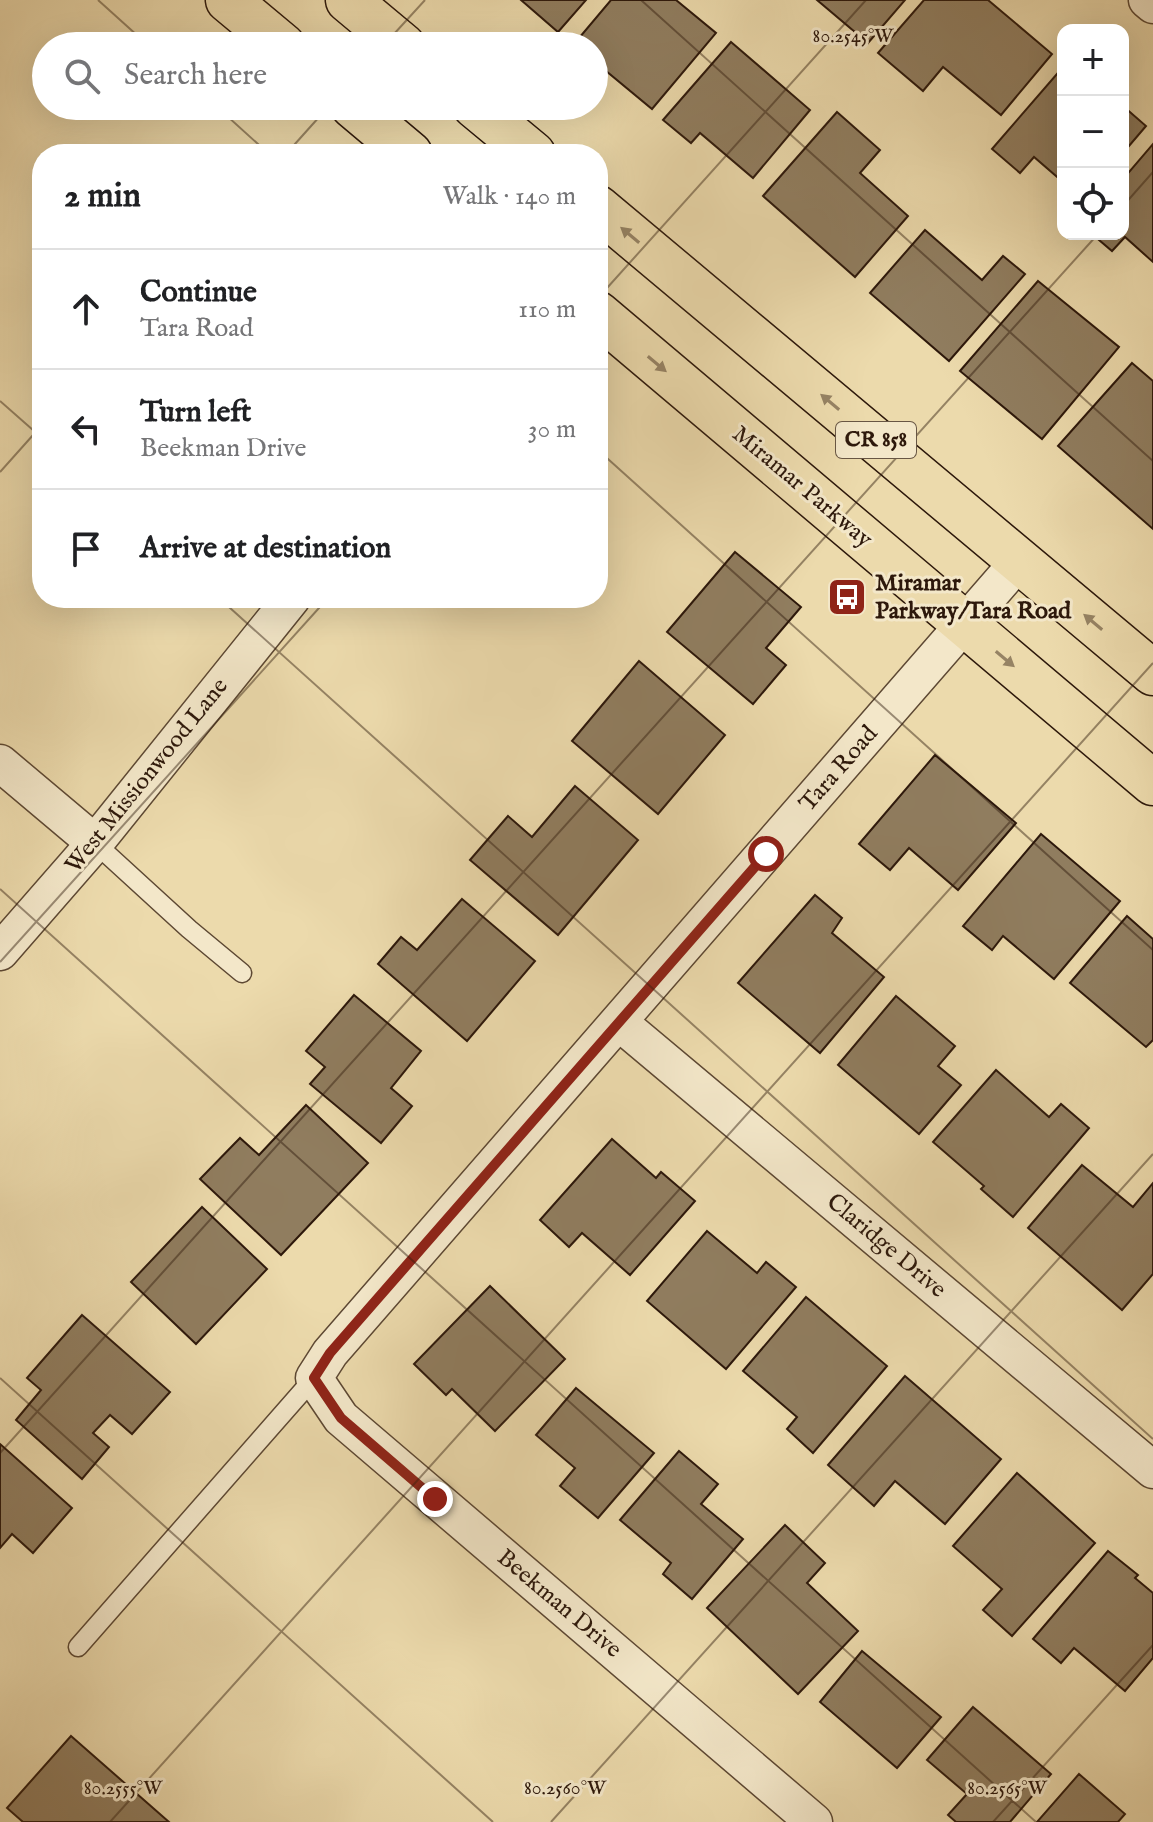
<!DOCTYPE html>
<html lang="en">
<head>
<meta charset="utf-8">
<style>
  body { margin:0; font-family:"IM FELL English",serif; background:#f6f6f6; color:#202124 }
  .controls { position:absolute; right:24px; top:24px; display:grid; overflow:hidden; border-radius:16px; box-shadow:0 8px 32px #0002 }
  .controls button { width:72px; height:72px; display:grid; place-items:center; padding:0; border:0; border-bottom:2px solid #e0e0e0; background:#fff; color:#202124; font:40px sans-serif }
  .stop { position:absolute; width:24px; height:24px; margin:-18px; border:6px solid #8f2418; border-radius:50%; background:#fff }
  .stop.end { background:#8f2418; border-color:#fff; box-shadow:0 2px 8px #0008 }
  .list { margin:0; padding:0; list-style:none }
  h2 { display:flex; justify-content:space-between; align-items:center; height:104px; margin:0; padding:0 32px; font-size:34px }
  h2 small { font-size:26px; font-weight:400; color:#757577 }
  .list li { display:grid; grid-template-columns:52px 1fr auto; gap:24px; align-items:center; box-sizing:border-box; height:120px; padding:0 32px; border-top:2px solid #e0e0e0 }
  .list b { display:block; font-size:30px; white-space:nowrap }
  .list p { margin:0; font-size:26px; white-space:nowrap; color:#757577 }
  .list em { font-size:26px; font-style:normal; color:#757577 }
  .icon { flex:none; width:44px; height:44px; fill:none; stroke:currentColor; stroke-width:2; stroke-linecap:round; stroke-linejoin:round }
  .map { position:relative; flex:none; width:1153px; height:1822px; overflow:hidden }
  .search { position:absolute; background:#fff; box-shadow:0 8px 32px #0002; left:32px; top:32px; width:576px; height:88px; display:flex; align-items:center; gap:20px; box-sizing:border-box; padding:0 28px; border-radius:44px; color:#757577; font-size:30px }
  .panel { position:absolute; background:#fff; box-shadow:0 8px 32px #0002; left:32px; top:144px; width:576px; height:464px; border-radius:32px }
  .map>svg:first-child { display:block }
  .building { fill:#907d5f; stroke:#2d180b; stroke-width:2 }
  .lines { fill:none; stroke-linecap:round; stroke-linejoin:round }
  .service-casing { stroke:#5d4833; stroke-width:21 }
  .minor-casing { stroke:#5d4833; stroke-width:39 }
  .primary-casing { stroke:#2d180b; stroke-width:47 }
  .service { stroke:#f3e7c9; stroke-width:18 }
  .minor { stroke:#f3e7c9; stroke-width:36 }
  .primary { stroke:#ecdaac; stroke-width:44 }
  .oneway { fill:#968364 }
  .route { stroke:#8f2418; stroke-width:10 }
  .ticks { fill:none; stroke:#2d180b; stroke-width:2; stroke-opacity:0.45 }
  .labels { text-anchor:middle; dominant-baseline:central; stroke-width:6; stroke-linejoin:round; paint-order:stroke }
  .shield { fill:#f3e7c9; stroke:#685644; stroke-width:2 }
  .shield-label { font-size:22px; font-weight:bold; fill:#2d180b }
  .street-label { font-size:24px; fill:#2d180b; stroke:#f3e7c9 }
  .poi-label { font-size:24px; font-weight:bold; fill:#2d180b; stroke:#f3e7c9; text-anchor:start }
  .ticks-label { font-size:20px; text-anchor:middle; fill:#2d180b; stroke:#f3e7c9; stroke-width:6; stroke-linejoin:round; paint-order:stroke }
</style>
</head>
<body>
<div class="map">
<svg width="1153" height="1822" viewBox="0 0 1153 1822">
  <rect width="100%" height="100%" fill="#ecdaac"/>
  <filter id="stains"><feTurbulence type="fractalNoise" baseFrequency=".0025" numOctaves="4"/><feColorMatrix values="0 0 0 0 .2 0 0 0 0 .09 0 0 0 0 .02 0 0 0 .5 -.17"/></filter>
  <radialGradient id="worn" r=".72"><stop offset=".6" stop-color="#630" stop-opacity="0"/><stop offset="1" stop-color="#630" stop-opacity=".3"/></radialGradient>
  <g class="building">
    <polygon points="521,0 586,0 558,32"/>
    <polygon points="611,0 676,0 716,33 652,109 594,61 594,46 574,44"/>
    <polygon points="817,0 905,0 868,43"/>
    <polygon points="924,0 988,0 1052,54 1001,115 943,67 923,91 878,53"/>
    <polygon points="731,42 810,110 753,178 700,133 691,143 663,120"/>
    <polygon points="1063,67 1063,182 1034,157 1020,173 992,149"/>
    <polygon points="1123,106 1146,126 1123,153"/>
    <polygon points="837,112 880,150 860,173 908,216 855,277 763,196"/>
    <polygon points="1153,144 1153,262 1125,237 1112,251 1092,234 1123,234 1123,179"/>
    <polygon points="925,230 982,280 1003,256 1025,274 949,361 870,293"/>
    <polygon points="1038,281 1119,347 1042,439 960,371"/>
    <polygon points="1132,363 1153,381 1153,529 1058,446"/>
    <polygon points="735,552 801,607 766,648 786,665 753,704 667,632"/>
    <polygon points="639,661 725,735 658,814 572,741"/>
    <polygon points="935,755 1016,823 958,890 909,848 890,870 859,844"/>
    <polygon points="575,786 638,840 558,935 470,860 508,816 532,837"/>
    <polygon points="1041,834 1120,901 1054,979 1003,936 992,950 963,926"/>
    <polygon points="815,895 842,918 832,933 884,977 820,1053 738,983"/>
    <polygon points="462,899 535,961 467,1041 378,964 401,937 417,950"/>
    <polygon points="1127,916 1153,939 1153,1040 1146,1047 1070,983"/>
    <polygon points="354,995 421,1051 391,1088 412,1106 381,1143 310,1084 325,1067 306,1051"/>
    <polygon points="896,996 955,1046 938,1066 961,1085 919,1134 838,1065"/>
    <polygon points="996,1070 1049,1117 1061,1104 1089,1128 1013,1217 981,1189 984,1186 933,1142"/>
    <polygon points="306,1105 368,1163 281,1255 200,1179 240,1138 259,1155"/>
    <polygon points="612,1139 656,1178 661,1172 695,1201 630,1275 582,1233 569,1247 540,1220"/>
    <polygon points="1082,1165 1133,1207 1153,1183 1153,1274 1122,1310 1028,1228"/>
    <polygon points="202,1207 267,1269 196,1344 131,1282"/>
    <polygon points="707,1231 757,1273 766,1262 796,1287 726,1369 647,1301"/>
    <polygon points="490,1286 565,1359 495,1431 452,1389 446,1395 414,1364"/>
    <polygon points="806,1297 887,1366 813,1453 787,1429 797,1417 743,1371"/>
    <polygon points="82,1315 170,1392 132,1434 110,1415 93,1433 109,1447 82,1479 16,1420 41,1390 27,1378"/>
    <polygon points="905,1376 1001,1459 945,1524 895,1481 874,1506 828,1465"/>
    <polygon points="576,1388 654,1453 598,1518 560,1486 575,1468 536,1435"/>
    <polygon points="0,1444 72,1508 33,1553 12,1534 0,1548"/>
    <polygon points="679,1451 718,1484 701,1504 743,1539 692,1599 663,1574 671,1563 620,1520"/>
    <polygon points="1017,1473 1095,1543 1012,1636 983,1610 1002,1589 953,1546"/>
    <polygon points="785,1525 825,1563 807,1583 858,1631 798,1694 707,1608"/>
    <polygon points="1108,1551 1138,1575 1135,1578 1153,1593 1153,1658 1125,1691 1074,1648 1061,1663 1033,1639"/>
    <polygon points="862,1651 941,1717 897,1768 820,1702"/>
    <polygon points="973,1707 1051,1774 1010,1822 956,1822 948,1815 967,1794 927,1760"/>
    <polygon points="71,1736 169,1822 23,1822 7,1808"/>
    <polygon points="1079,1774 1125,1814 1118,1822 1037,1822"/>
  </g>
  <g class="lines">
    <defs>
      <g id="service">
        <polyline points="95,843 189,929 242,973"/>
        <polyline points="78,1647 314,1378"/>
      </g>
      <g id="minor">
        <polyline points="1147,0 1153,5"/>
        <polyline points="0,763 95,843"/>
        <polyline points="0,952 95,843 292,598"/>
        <polyline points="620,1023 1153,1470"/>
        <polyline points="814,1822 341,1418 314,1378 330,1353 1020,560"/>
      </g>
      <g id="primary">
        <polyline points="228,0 283,46"/>
        <polyline points="348,0 403,46"/>
        <polyline points="353,106 410,154"/>
        <polyline points="475,106 533,154"/>
        <polyline points="598,208 1153,673"/>
        <polyline points="598,314 1153,783"/>
      </g>
    </defs>
    <use href="#service" class="service-casing"/>
    <use href="#minor" class="minor-casing"/>
    <use href="#primary" class="primary-casing"/>
    <use href="#service" class="service"/>
    <use href="#minor" class="minor"/>
    <use href="#primary" class="primary"/>
  </g>
  <defs><path id="oneway-solid" d="M-6-.8H1V-3.2L6.5 0L1 3.2V.8H-6Z" transform="scale(2)"/></defs>
  <g class="oneway">
    <use href="#oneway-solid" transform="translate(630 235) rotate(-140)"/>
    <use href="#oneway-solid" transform="translate(657 364) rotate(40)"/>
    <use href="#oneway-solid" transform="translate(830 402) rotate(-140)"/>
    <use href="#oneway-solid" transform="translate(1093 622) rotate(-140)"/>
    <use href="#oneway-solid" transform="translate(1005 659) rotate(40)"/>
  </g>
  <g class="lines">
    <polyline class="route" points="435,1499 341,1418 314,1378 330,1353 766,854"/>
  </g>
  <path class="ticks" d="M98 0 149 46M641 0 1153 461M383 46 425 0M216 106 269 154M286 154 329 106M1123 206 1153 172M598 298 866 0M0 401 42 438M598 450 1153 950M0 472 42 425M219 598 1153 1439M0 889 1036 1822M0 962 328 598M0 1378 493 1822M0 1453 1098 234M110 1822 1153 663M551 1822 1153 1154M993 1822 1153 1645"/>
  <defs>
    <symbol id="bus-square" viewBox="-11 -11 22 22"><rect x="-9" y="-9" width="18" height="18" rx="4" fill="#8f2418" stroke="#f3e7c9"/><path d="M-5-6H5V4H4V6H2V4H-2V6H-4V4H-5ZM-3.5-4V0h7V-4ZM-3.5 1.2v1.5H-2V1.2ZM2 1.2v1.5H3.5V1.2Z" fill="#fff"/></symbol>
  </defs>
  <g fill-rule="evenodd">
    <use href="#bus-square" x="825" y="575" width="44" height="44"/>
  </g>
  <g class="labels">
    <rect class="shield" x="836" y="422" width="80" height="36" rx="6"/>
    <g class="shield-label">
      <text x="876" y="440">CR 858</text>
    </g>
    <g class="street-label">
      <text transform="translate(802 487) rotate(40)">Miramar Parkway</text>
      <text transform="translate(839 769) rotate(-49)">Tara Road</text>
      <text transform="translate(147 776) rotate(-51)">West Missionwood Lane</text>
      <text transform="translate(886 1246) rotate(40)">Claridge Drive</text>
      <text transform="translate(559 1604) rotate(40)">Beekman Drive</text>
    </g>
    <g class="poi-label">
      <text x="875" y="583">Miramar<tspan x="875" dy="28">Parkway/Tara Road</tspan></text>
    </g>
  </g>
  <g class="ticks-label">
    <text x="853" y="42">80.2545°W</text>
    <text x="123" y="1794">80.2555°W</text>
    <text x="565" y="1794">80.2560°W</text>
    <text x="1007" y="1794">80.2565°W</text>
  </g>
  <rect width="100%" height="100%" filter="url(#stains)"/>
  <rect width="100%" height="100%" fill="url(#worn)"/>
</svg>
<div class="controls">
<button>+</button>
<button>−</button>
<button><svg class="icon" aria-label="locate" viewBox="0 0 24 24"><circle cx="12" cy="12" r="6"/><path d="M12 2v4M12 18v4M2 12h4M18 12h4"/></svg></button>
</div>
<div class="stop" style="left:766px;top:854px"></div>
<div class="stop end" style="left:435px;top:1499px"></div>
<div class="search"><svg class="icon" aria-label="search" viewBox="0 0 24 24"><circle cx="10" cy="10" r="6"/><path d="M15 15l6 6"/></svg>Search here</div>
<section class="panel">
<h2>2 min<small>Walk · 140 m</small></h2>
<ul class="list">
<li><svg class="icon" aria-label="ahead" viewBox="0 0 24 24"><path d="M12 20V5M6 11l6-6 6 6"/></svg><div><b>Continue</b><p>Tara Road</p></div><em>110 m</em></li>
<li><svg class="icon" aria-label="left" viewBox="0 0 24 24"><path d="M17 20v-9H6M10 6l-5 5 5 5"/></svg><div><b>Turn left</b><p>Beekman Drive</p></div><em>30 m</em></li>
<li><svg class="icon" aria-label="arrive" viewBox="0 0 24 24"><path d="M6 21V4h12l-3 4 3 4H6"/></svg><div><b>Arrive at destination</b></div></li>
</ul>
</section>
</div>
</body>
</html>
